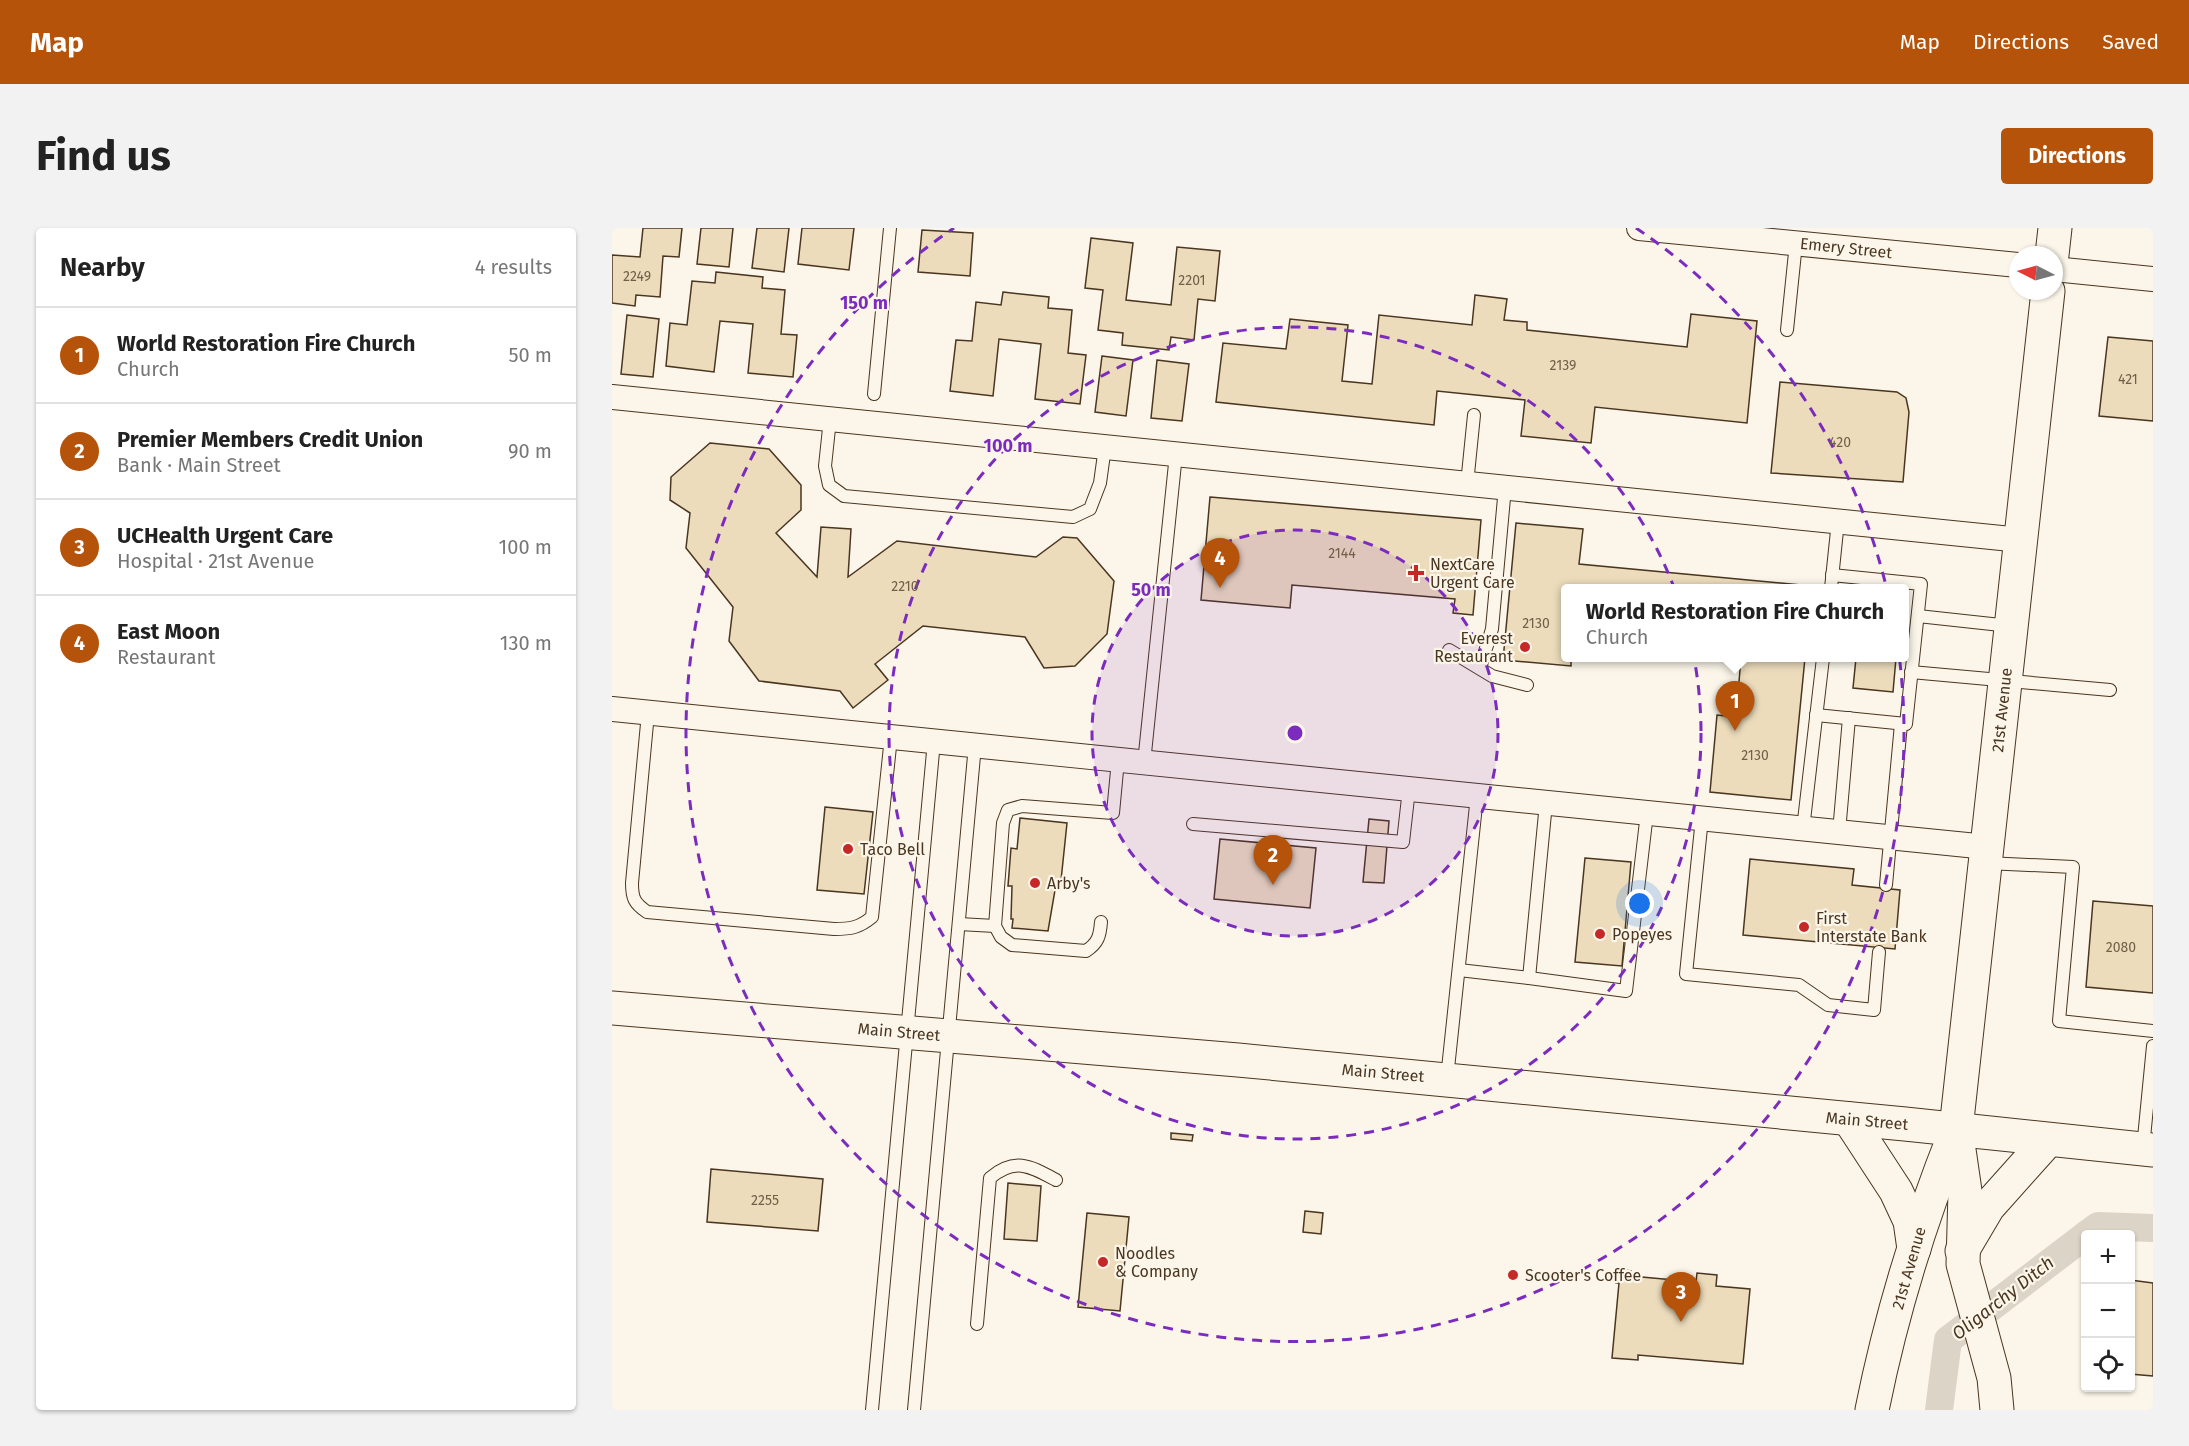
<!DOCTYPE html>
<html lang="en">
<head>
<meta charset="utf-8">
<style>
  body { margin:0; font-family:"Fira Sans",sans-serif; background:#f2f2f2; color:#222 }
  .controls { position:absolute; right:18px; bottom:18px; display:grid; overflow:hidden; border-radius:6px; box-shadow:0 2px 4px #0004 }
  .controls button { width:54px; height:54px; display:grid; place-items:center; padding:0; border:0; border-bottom:2px solid #e0e0e0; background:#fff; color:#222; font:30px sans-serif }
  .compass { position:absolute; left:1397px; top:18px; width:54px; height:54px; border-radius:50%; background:#fff; box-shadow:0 2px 4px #0004; rotate:276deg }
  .you { position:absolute; left:1028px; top:676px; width:21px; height:21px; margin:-15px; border:4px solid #fff; border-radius:50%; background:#1a73e8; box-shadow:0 0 0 9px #1a73e833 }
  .badge { display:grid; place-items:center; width:39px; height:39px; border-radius:50%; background:#b45309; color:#fff; font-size:20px; font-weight:700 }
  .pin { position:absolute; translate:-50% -50px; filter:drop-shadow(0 2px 3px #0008) }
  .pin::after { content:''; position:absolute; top:32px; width:21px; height:18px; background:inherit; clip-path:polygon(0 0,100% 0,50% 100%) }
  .popup { position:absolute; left:949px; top:356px; width:348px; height:78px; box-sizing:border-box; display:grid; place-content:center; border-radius:6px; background:#fff; filter:drop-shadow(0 2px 4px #0005); font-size:20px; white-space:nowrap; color:#767676 }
  .popup b { font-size:22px; color:#222 }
  .popup::after { content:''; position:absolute; left:50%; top:100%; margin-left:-12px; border:12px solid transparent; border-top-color:#fff }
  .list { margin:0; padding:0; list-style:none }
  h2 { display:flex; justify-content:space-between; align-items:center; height:78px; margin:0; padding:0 24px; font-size:26px }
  h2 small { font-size:20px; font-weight:400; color:#767676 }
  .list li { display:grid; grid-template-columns:39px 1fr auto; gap:18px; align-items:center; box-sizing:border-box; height:96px; padding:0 24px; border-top:2px solid #e0e0e0 }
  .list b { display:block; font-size:22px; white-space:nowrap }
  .list p { margin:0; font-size:20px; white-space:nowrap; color:#767676 }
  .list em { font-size:20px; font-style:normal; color:#767676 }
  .icon { flex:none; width:33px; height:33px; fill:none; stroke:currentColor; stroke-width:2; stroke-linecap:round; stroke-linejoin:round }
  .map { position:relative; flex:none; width:1541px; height:1182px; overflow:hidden; border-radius:6px }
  header { display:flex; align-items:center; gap:36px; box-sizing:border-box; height:84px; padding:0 30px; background:#b45309; color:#fff }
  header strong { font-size:28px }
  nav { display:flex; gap:33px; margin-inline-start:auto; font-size:21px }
  .intro { display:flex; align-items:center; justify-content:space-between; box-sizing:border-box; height:144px; padding:0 36px }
  h1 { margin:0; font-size:42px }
  .button { padding:15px 27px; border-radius:6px; background:#b45309; color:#fff; font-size:21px; font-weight:700 }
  main { display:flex; gap:36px; padding:0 36px }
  aside { flex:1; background:#fff; border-radius:6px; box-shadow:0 2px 4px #0004 }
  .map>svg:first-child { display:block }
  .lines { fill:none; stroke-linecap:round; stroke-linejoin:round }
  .canal { stroke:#dcd4c6; stroke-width:28 }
  .building { fill:#ecdcbc; stroke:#4a3520; stroke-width:1.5 }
  .lane-casing { stroke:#4a3520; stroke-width:14 }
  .street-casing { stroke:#4a3520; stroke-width:26 }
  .secondary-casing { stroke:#4a3520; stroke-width:35 }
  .highway-casing { stroke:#4a3520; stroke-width:35 }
  .lane { stroke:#fbf6e9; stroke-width:12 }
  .street { stroke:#fbf6e9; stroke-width:24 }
  .secondary { stroke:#fbf6e9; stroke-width:33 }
  .highway { stroke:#fbf6e9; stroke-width:33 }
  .ring { fill:none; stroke:#7b2cbf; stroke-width:3; stroke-dasharray:10 8 }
  .poi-dot { fill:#c62828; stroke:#fbf6e9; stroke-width:2 }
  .labels { text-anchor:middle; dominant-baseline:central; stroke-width:4.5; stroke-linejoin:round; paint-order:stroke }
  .number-label { font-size:14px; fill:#725f47 }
  .street-label { font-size:16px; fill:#4a3520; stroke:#fbf6e9 }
  .poi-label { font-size:16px; fill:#4a3520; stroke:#fbf6e9; text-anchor:start }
  .water-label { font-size:18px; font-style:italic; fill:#4a3520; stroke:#fbf6e9 }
  .centre { fill:#7b2cbf; stroke:#fbf6e9; stroke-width:3 }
  .ring-label { font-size:18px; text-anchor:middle; font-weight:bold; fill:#7b2cbf; stroke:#fbf6e9; stroke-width:4.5; stroke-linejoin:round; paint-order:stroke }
</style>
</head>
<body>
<header>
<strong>Map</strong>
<nav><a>Map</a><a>Directions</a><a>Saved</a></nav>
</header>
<div class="intro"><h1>Find us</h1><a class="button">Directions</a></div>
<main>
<aside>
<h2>Nearby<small>4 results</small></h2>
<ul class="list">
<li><span class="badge">1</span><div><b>World Restoration Fire Church</b><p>Church</p></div><em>50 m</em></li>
<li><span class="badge">2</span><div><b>Premier Members Credit Union</b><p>Bank · Main Street</p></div><em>90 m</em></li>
<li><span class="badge">3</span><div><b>UCHealth Urgent Care</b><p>Hospital · 21st Avenue</p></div><em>100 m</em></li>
<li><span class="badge">4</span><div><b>East Moon</b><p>Restaurant</p></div><em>130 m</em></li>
</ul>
</aside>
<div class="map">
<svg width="1541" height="1182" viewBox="0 0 1541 1182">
  <rect width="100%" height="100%" fill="#fbf6e9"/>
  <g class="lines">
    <g class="canal">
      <polyline points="1475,1006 1486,998 1541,1000"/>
      <polyline points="1327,1182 1336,1112 1474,1007"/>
    </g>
  </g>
  <g class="building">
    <polygon points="31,0 70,0 67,29 51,28 48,69 24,67 23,78 0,75 0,27 28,29"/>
    <polygon points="89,0 121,0 117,39 85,36"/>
    <polygon points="145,0 177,0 172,44 140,40"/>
    <polygon points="190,0 242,0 237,42 186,36"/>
    <polygon points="310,2 361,5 358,48 306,44"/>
    <polygon points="479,10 521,15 514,72 559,77 565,19 608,23 603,73 586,71 582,112 559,109 557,122 510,117 511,105 486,102 491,62 473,60"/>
    <polygon points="104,44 151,49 150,60 173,62 169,106 185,107 181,149 136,145 141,96 108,93 102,144 54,138 58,95 75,97 80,53 103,55"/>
    <polygon points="391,64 437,69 436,80 460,82 456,125 474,127 468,176 423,171 429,116 387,111 381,168 338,163 344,112 360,113 364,74 389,77"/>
    <polygon points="863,67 895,71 892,92 915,94 915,102 1075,119 1079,86 1145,93 1135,195 983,179 979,215 909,208 913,172 825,163 822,197 604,174 611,115 674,121 678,91 736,97 730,153 760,156 767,87 860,97"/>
    <polygon points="15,87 47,91 41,149 9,146"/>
    <polygon points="1496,109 1541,113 1541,193 1487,188"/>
    <polygon points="490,128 521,132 514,188 483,184"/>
    <polygon points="545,132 577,136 570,193 539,190"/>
    <polygon points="1168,154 1285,164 1294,170 1297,184 1291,254 1159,245"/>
    <polygon points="98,215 157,221 189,257 189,282 164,305 205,349 209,299 239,301 236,349 285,313 424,329 451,309 465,310 502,353 495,406 463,438 432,440 413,409 311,398 263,436 276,452 241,480 228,463 147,453 117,413 121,379 74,320 78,285 58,272 59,249"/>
    <polygon points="598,269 869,292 861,387 841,385 843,371 680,357 678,380 589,372"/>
    <polygon points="904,295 971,301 967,336 1199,358 1199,360 954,360 954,430 959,430 959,438 891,432"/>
    <polygon points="1129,430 1193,430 1179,572 1098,564 1105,487 1124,489"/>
    <polygon points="1244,430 1284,430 1281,464 1241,460"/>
    <polygon points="213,579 261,584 252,666 205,662"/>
    <polygon points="408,590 455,595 448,662 443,662 436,703 400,700 401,691 399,691 400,658 396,658 399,620 405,621"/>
    <polygon points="757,591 777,593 772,655 751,654"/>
    <polygon points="608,611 704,620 698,680 602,671"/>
    <polygon points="973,630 1019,634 1010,738 963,734"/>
    <polygon points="1138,631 1242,641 1240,657 1288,662 1283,721 1131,707"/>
    <polygon points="1481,673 1541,678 1541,765 1474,759"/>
    <polygon points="559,905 581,907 580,913 559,911"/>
    <polygon points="99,941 211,951 206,1003 95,994"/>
    <polygon points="396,955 429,958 425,1013 392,1011"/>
    <polygon points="693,983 711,985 709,1006 691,1004"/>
    <polygon points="475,985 517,989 508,1083 466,1079"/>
    <polygon points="1005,1041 1019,1043 1019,1048 1084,1054 1085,1045 1105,1047 1104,1058 1138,1061 1131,1136 1026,1127 1026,1132 1000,1130 1007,1055 1004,1055"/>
    <polygon points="1518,1052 1541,1055 1541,1148 1518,1146"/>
  </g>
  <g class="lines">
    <defs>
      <g id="lane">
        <polyline points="1175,102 1184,15"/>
        <polyline points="262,166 278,0"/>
        <polyline points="218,191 213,238 217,257 232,268 461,289 478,281 488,255 493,219"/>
        <polyline points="855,256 862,187"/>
        <polyline points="1219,360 1226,293"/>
        <polyline points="1306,388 1398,398"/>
        <polyline points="837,422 880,448 915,457"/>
        <polyline points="868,440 880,401 893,259"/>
        <polyline points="1299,444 1498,462"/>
        <path d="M36 485 20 655C20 670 22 675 35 684L222 701C238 701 247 700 260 689L279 509"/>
        <polyline points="1204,487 1294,496 1309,356 1220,347"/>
        <polyline points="532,535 564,226"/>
        <polyline points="1090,590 1074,746 1187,757 1216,777 1262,782 1267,724"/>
        <polyline points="581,596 791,614 797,561"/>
        <polyline points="1191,601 1211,430"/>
        <polyline points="1227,604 1237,490"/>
        <polyline points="1374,635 1461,639 1447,793 1541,803"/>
        <polyline points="1274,657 1289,496"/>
        <path d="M489 694C488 708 486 715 474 723L400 717 389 709 383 698 391 595 396 582 410 578 501 585 506 532"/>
        <polyline points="347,696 383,698"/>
        <polyline points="847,742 917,750 934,575"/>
        <polyline points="917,750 1014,763 1035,585"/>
        <polyline points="835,850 865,568"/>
        <polyline points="1531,920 1541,818"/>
        <path d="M365 1096 378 950C403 929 418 938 444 952"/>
        <polyline points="260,1182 322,513"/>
        <polyline points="302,1182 363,517"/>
      </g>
      <g id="street">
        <polyline points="1027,0 1406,37"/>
        <polyline points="1442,41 1541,51"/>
        <polyline points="0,169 1409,312"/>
        <polyline points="0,481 1375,619"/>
      </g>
      <g id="secondary">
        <polyline points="1440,27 1443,0"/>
        <path d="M1260 1182C1279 1087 1308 993 1344 903"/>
        <polyline points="1385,1182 1382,1150 1351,1036 1353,963 1344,901 1436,63"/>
      </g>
      <g id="highway">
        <polyline points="0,780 626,832 1293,896 1541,922"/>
        <polyline points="1237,891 1284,963 1298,993 1302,1021"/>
        <polyline points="1350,1023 1376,979 1435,913"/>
      </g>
    </defs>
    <use href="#lane" class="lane-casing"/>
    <use href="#street" class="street-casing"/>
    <use href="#secondary" class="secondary-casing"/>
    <use href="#highway" class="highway-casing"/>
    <use href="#lane" class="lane"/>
    <use href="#street" class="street"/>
    <use href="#secondary" class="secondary"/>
    <use href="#highway" class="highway"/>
  </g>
  <circle cx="683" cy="505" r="203" fill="#7b2cbf" fill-opacity=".12"/>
  <g class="ring">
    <circle cx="683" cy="505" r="203"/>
    <circle cx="683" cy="505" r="406"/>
    <path d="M1024 0A609 609 0 1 1 342 0"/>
  </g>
  <g class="poi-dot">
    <path d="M801 336h6v6h6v6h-6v6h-6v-6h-6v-6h6z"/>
    <circle cx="913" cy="419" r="6"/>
    <circle cx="236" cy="621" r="6"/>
    <circle cx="423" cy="655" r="6"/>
    <circle cx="1192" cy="699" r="6"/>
    <circle cx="988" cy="706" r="6"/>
    <circle cx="491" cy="1034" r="6"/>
    <circle cx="901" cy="1047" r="6"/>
  </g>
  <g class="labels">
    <g class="number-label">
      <text x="25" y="48">2249</text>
      <text x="580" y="52">2201</text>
      <text x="951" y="137">2139</text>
      <text x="1516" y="151">421</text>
      <text x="1228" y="214">420</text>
      <text x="730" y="325">2144</text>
      <text x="293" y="358">2210</text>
      <text x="924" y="395">2130</text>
      <text x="1143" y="527">2130</text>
      <text x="1509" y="719">2080</text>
      <text x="153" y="972">2255</text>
    </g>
    <g class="street-label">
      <text transform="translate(1234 20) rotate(6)">Emery Street</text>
      <text transform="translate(1390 482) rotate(-84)">21st Avenue</text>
      <text transform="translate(287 804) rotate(5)">Main Street</text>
      <text transform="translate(771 845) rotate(5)">Main Street</text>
      <text transform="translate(1255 893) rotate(5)">Main Street</text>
      <text transform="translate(1297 1040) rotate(-74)">21st Avenue</text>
    </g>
    <g class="poi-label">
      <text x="818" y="336">NextCare<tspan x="818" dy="18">Urgent Care</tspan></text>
      <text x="901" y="410" text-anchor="end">Everest<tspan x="901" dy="18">Restaurant</tspan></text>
      <text x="248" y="621">Taco Bell</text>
      <text x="435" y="655">Arby's</text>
      <text x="1204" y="690">First<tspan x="1204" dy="18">Interstate Bank</tspan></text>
      <text x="1000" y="706">Popeyes</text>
      <text x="503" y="1025">Noodles<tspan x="503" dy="18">&amp; Company</tspan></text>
      <text x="913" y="1047">Scooter's Coffee</text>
    </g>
    <g class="water-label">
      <text transform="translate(1391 1070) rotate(-38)">Oligarchy Ditch</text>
    </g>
  </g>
  <circle cx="683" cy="505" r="9" class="centre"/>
  <g class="ring-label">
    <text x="252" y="81">150 m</text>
    <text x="396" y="224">100 m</text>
    <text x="539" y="368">50 m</text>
  </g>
</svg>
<div class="controls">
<button>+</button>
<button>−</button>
<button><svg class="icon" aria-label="locate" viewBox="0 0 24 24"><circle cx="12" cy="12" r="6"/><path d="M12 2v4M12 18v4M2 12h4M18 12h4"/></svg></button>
</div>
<svg class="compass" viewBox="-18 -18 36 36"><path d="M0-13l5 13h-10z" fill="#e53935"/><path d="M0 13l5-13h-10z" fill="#767676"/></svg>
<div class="you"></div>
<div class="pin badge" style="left:1123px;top:503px">1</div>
<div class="popup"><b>World Restoration Fire Church</b>Church</div>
<div class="pin badge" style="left:661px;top:657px">2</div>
<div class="pin badge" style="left:1069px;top:1094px">3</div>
<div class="pin badge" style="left:608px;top:360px">4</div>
</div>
</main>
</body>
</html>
